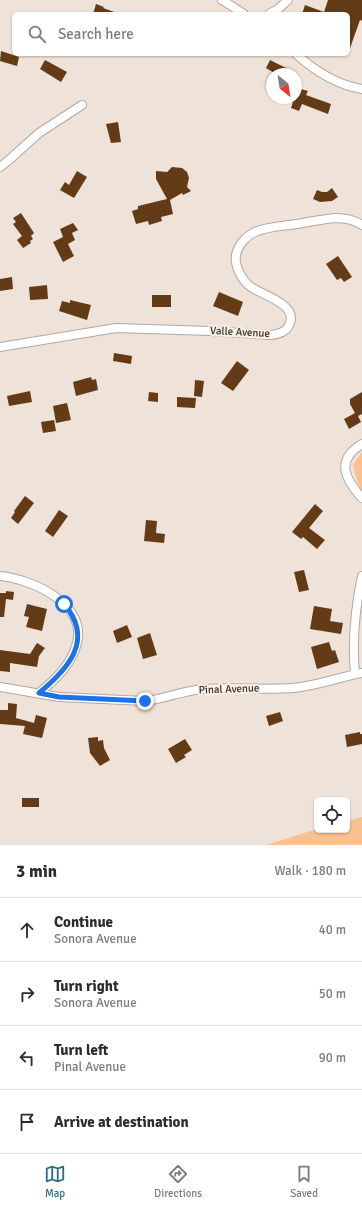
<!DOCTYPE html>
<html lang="en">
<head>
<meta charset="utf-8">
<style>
  body { margin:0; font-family:Signika,sans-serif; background:#f2f2f3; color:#2b2b33 }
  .controls { position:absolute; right:12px; bottom:12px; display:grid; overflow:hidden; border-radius:6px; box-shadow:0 1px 3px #0004 }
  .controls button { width:36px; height:36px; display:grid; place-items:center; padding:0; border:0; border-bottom:1px solid #e1e1e2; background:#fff; color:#2b2b33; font:20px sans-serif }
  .compass { position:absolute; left:266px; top:68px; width:36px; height:36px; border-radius:50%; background:#fff; box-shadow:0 1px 3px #0004; rotate:150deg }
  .stop { position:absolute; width:12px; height:12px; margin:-9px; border:3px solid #1a73e8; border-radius:50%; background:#fff }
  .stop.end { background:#1a73e8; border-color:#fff; box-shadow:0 1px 4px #0008 }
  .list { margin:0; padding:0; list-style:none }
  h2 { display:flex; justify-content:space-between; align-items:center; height:52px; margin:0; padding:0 16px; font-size:17px }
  h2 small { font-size:13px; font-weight:400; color:#7c7c81 }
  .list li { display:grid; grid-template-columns:26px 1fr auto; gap:12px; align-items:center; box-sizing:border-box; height:64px; padding:0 16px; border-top:1px solid #e1e1e2 }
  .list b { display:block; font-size:15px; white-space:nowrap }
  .list p { margin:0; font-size:13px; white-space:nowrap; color:#7c7c81 }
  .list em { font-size:13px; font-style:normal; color:#7c7c81 }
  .icon { flex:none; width:22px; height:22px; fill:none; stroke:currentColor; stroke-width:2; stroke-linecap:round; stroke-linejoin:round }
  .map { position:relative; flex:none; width:362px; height:845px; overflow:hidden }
  .search { position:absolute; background:#fff; box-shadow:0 1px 3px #0004; left:12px; right:12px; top:12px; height:44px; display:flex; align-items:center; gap:10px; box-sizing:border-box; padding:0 14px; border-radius:6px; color:#7c7c81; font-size:15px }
  .sheet { height:308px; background:#fff }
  nav { display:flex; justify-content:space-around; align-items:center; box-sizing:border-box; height:56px; border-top:1px solid #e1e1e2; background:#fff; font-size:11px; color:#7c7c81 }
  nav a { display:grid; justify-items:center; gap:2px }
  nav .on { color:#2b6e80 }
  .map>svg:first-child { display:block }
  .green { fill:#f9c091 }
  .building { fill:#633c17 }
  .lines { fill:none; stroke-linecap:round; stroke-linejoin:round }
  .minor-casing { stroke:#b3a79e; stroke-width:10 }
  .minor { stroke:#fff; stroke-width:8 }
  .route { stroke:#1a73e8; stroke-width:5 }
  .labels { text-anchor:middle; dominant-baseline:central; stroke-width:4; stroke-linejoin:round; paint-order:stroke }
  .street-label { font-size:11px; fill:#342f2b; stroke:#fcf0e6 }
</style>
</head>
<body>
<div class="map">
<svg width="362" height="845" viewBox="0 0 362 845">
  <rect width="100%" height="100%" fill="#efe2d9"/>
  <g class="green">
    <polygon points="362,452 362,490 358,484 353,465"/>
    <polygon points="362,817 362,845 266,845 317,829 347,830 347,821"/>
  </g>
  <g class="building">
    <polygon points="328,0 362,0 362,21 360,20 349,51 348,51 348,14 302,14 305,5 324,12"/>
    <polygon points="96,4 104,7 103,8 117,13 116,14 93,14"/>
    <polygon points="1,51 19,57 17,66 0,61"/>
    <polygon points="45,60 67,72 61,82 40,69"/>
    <polygon points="270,60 288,69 285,74 276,74 266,68"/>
    <polygon points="301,89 308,91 306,95 331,104 328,114 302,104 299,111 291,108 294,98 296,98 296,95 299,96"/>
    <polygon points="118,122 121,142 111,143 106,124"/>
    <polygon points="172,167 182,168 187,172 189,178 187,187 191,191 183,195 182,193 170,200 173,214 161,217 162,221 149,225 148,221 136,224 132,211 138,209 138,206 167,199 156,179 156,171 167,172"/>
    <polygon points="77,171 87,177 74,198 60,190 65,182 69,185"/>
    <polygon points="332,188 338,197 332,201 320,202 313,199 317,190 322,192 327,192"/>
    <polygon points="21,213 34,233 31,236 33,239 30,241 31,243 23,248 17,240 22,236 13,224 16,222 13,218"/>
    <polygon points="73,223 78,230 72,233 75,240 68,244 74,256 63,262 53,242 63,237 60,229"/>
    <polygon points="338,256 352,277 344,282 341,278 337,280 326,264"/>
    <polygon points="12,277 13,289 0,291 0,279"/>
    <polygon points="47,285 48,299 30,300 29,287"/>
    <polygon points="219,292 243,302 238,316 213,306"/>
    <rect x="152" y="295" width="19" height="12"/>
    <polygon points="70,300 91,305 87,320 59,311 62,301 70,303"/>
    <polygon points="114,353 132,356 131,364 113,361"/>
    <polygon points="237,361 249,370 233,391 221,383"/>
    <polygon points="91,377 92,380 96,379 98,390 76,396 73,382"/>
    <polygon points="195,380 204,381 202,397 194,396"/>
    <polygon points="30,391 32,402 9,406 7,396"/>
    <polygon points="149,392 158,393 158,402 148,401"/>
    <polygon points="362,392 362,414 358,416 361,422 349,429 344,419 355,413 350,404 350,399"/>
    <polygon points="177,397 196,398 195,408 177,407"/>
    <polygon points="67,403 71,420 56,423 53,406"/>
    <polygon points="54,420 56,431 43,433 41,422"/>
    <polygon points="25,496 34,503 18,524 11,518 15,512 14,511"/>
    <polygon points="315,504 323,511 309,528 325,540 317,549 303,537 301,539 292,532"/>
    <polygon points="59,510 68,516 53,537 45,531"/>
    <polygon points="146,520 157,521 156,533 165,534 164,543 144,541"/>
    <polygon points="304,570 309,590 299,592 294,572"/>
    <polygon points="6,591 14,592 13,600 6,599 4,617 0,617 0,593 6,593"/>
    <polygon points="27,604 47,609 42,631 26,627 29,617 24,616"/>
    <polygon points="314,606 332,609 330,621 343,623 341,634 310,629"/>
    <polygon points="127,625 132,637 117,643 113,631"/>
    <polygon points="150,633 157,655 143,659 137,638"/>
    <polygon points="329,642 332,651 335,650 339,662 317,669 311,647"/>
    <polygon points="37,643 45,648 39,656 37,667 10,663 10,672 0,671 0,650 30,654"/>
    <polygon points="8,703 17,704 16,718 34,723 36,715 47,718 42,738 23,734 25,726 0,724 0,710 8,710"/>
    <polygon points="280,712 283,721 269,726 266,716"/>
    <polygon points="360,732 360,734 362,734 362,744 347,747 345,735"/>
    <polygon points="98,737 98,741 103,740 104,748 110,760 100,766 90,753 88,738"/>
    <polygon points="185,739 192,750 184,755 186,757 176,763 168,749"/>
    <rect x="22" y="798" width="17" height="9"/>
  </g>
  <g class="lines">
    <defs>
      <g id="minor">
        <polyline points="222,0 244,14"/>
        <polyline points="269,14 278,9 288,0"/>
        <path d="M296 54C315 71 337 85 362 89"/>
        <polyline points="0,167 9,160 39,133 82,105"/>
        <path d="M0 347 116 328 210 331 271 335C279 334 287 332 290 323 297 304 262 295 251 287 242 281 234 265 236 255 238 245 246 236 255 232 269 226 287 226 303 223 313 221 325 219 336 218 345 218 354 220 362 225"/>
        <path d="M362 444C335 460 345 479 362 498"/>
        <path d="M0 576C31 579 87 603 77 643 72 664 55 680 39 693"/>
        <path d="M355 674C352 641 355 609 362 576"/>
        <path d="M0 687 59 697 145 701C165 699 184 690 205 689 234 687 264 690 293 688 317 686 339 677 362 673"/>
      </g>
    </defs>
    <use href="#minor" class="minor-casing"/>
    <use href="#minor" class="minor"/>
  </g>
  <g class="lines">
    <path class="route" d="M64 604C95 640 68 669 39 693L59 697 145 701"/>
  </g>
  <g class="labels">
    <g class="street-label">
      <text transform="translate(240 332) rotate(3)">Valle Avenue</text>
      <text transform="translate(229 689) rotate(-2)">Pinal Avenue</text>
    </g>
  </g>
</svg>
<div class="controls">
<button><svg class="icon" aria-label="locate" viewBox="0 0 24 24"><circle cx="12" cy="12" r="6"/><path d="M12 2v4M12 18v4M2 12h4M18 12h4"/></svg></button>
</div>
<svg class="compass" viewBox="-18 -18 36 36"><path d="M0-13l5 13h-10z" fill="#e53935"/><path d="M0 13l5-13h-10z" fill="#7c7c81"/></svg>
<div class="stop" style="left:64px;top:604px"></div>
<div class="stop end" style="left:145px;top:701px"></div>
<div class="search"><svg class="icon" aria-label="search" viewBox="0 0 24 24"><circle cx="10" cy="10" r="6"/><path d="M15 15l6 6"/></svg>Search here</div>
</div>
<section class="sheet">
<h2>3 min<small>Walk · 180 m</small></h2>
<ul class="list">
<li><svg class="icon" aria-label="ahead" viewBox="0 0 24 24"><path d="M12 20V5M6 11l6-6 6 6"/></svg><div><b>Continue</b><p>Sonora Avenue</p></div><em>40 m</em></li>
<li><svg class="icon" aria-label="right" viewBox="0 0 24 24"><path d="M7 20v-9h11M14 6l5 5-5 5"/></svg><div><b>Turn right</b><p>Sonora Avenue</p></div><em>50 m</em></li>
<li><svg class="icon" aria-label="left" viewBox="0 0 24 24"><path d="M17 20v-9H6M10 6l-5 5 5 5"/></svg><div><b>Turn left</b><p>Pinal Avenue</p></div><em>90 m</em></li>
<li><svg class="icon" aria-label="arrive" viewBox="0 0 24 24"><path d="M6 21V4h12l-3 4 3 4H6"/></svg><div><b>Arrive at destination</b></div></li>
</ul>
</section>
<nav>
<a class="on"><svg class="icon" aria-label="map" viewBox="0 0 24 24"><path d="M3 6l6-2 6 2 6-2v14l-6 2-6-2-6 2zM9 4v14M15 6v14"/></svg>Map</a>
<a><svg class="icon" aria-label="directions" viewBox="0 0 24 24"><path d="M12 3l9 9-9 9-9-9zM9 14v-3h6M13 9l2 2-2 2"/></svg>Directions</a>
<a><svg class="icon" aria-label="saved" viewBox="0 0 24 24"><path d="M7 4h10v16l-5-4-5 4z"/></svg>Saved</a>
</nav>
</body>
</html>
